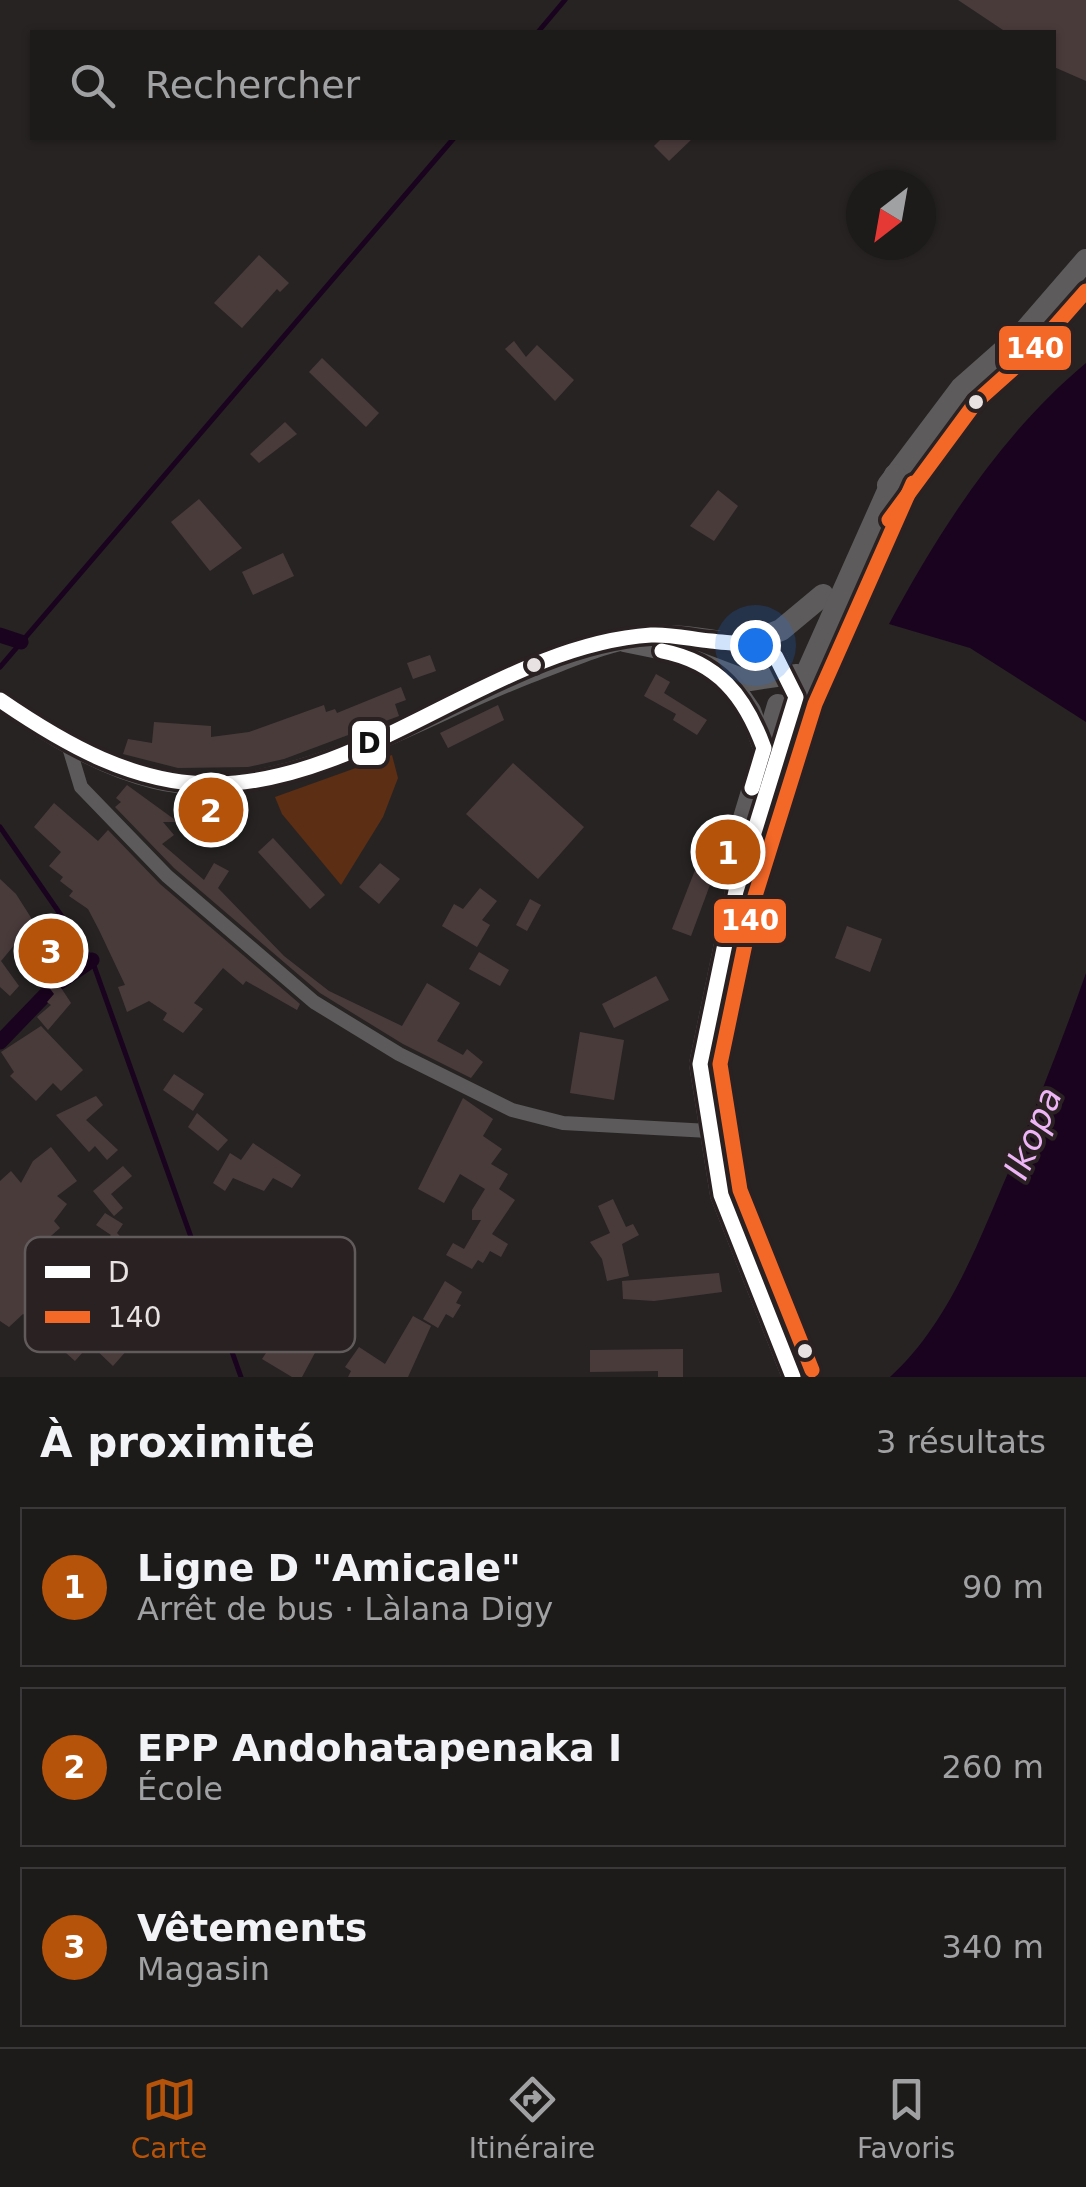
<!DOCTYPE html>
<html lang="fr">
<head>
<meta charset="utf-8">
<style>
  body { margin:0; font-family:"DejaVu Sans",sans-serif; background:#2a2727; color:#f1f3f6 }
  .compass { position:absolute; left:846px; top:170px; width:90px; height:90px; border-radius:50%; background:#1d1a1a; box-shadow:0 2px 8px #0004; rotate:211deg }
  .you { position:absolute; left:755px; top:645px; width:35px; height:35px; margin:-25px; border:8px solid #fff; border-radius:50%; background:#1a73e8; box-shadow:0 0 0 15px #1a73e833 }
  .badge { display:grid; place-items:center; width:65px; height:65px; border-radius:50%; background:#b45309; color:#fff; font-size:32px; font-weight:700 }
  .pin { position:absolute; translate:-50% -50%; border:5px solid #fff; box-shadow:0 2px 10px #0006 }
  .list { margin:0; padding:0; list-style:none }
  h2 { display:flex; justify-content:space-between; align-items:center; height:130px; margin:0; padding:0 40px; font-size:42px }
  h2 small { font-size:32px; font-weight:400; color:#a0a1a2 }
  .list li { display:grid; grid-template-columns:65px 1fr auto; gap:30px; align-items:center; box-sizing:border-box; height:160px; margin:0 20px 20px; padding:0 20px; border:2px solid #3b3839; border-radius:0px }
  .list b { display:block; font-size:38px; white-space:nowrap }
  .list p { margin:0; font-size:32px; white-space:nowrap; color:#a0a1a2 }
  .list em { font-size:32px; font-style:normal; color:#a0a1a2 }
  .icon { flex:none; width:55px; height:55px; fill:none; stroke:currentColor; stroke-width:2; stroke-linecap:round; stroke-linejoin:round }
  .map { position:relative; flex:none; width:1086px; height:1377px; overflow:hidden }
  .search { position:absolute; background:#1d1a1a; box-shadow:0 2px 8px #0004; left:30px; right:30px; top:30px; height:110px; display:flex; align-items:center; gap:25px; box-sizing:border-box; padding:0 35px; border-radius:0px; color:#a0a1a2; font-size:38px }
  .sheet { height:670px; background:#1d1a1a }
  nav { display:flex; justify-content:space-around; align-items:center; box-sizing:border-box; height:140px; border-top:2px solid #3b3839; background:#1d1a1a; font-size:28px; color:#a0a1a2 }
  nav a { display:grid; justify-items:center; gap:5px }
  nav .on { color:#b45309 }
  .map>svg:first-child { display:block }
  .green { fill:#5c2e14 }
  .water { fill:#1a031e }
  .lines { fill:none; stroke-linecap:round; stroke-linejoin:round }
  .stream { stroke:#1a031e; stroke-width:5 }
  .canal { stroke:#1a031e; stroke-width:15 }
  .building { fill:#4a3b3b }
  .street { stroke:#5d5a5b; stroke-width:14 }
  .secondary { stroke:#5f5d5e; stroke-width:20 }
  .primary { stroke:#5e5b5c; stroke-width:22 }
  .bus-1-casing { stroke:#292122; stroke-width:22 }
  .bus-2-casing { stroke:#292122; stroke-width:22 }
  .bus-1 { stroke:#fff; stroke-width:15 }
  .bus-2 { stroke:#f36827; stroke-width:15 }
  .bus-dot { fill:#e8e2e3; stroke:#292122; stroke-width:4 }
  .labels { text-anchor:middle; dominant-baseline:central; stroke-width:8; stroke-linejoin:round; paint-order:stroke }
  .water-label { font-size:35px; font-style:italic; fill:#eeb5f6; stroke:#292122 }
  .key { fill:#292122; stroke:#625b5c; stroke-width:2.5 }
  .key-label { font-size:28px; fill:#e8e2e3 }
  .line-badge { stroke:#292122; stroke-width:4 }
  .badge-label { font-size:28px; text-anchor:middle; font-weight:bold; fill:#fff }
  .pale-badge-label { font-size:28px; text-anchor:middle; font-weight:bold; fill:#111 }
</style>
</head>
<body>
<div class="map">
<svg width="1086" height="1377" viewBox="0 0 1086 1377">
  <rect width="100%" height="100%" fill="#272323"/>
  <polygon class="green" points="392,755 398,778 383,817 341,885 282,814 275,797"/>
  <g class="water">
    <path d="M1086 363V722L970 648 889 624C940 529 1002 433 1086 363Z"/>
    <path d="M1086 973V1377H890C949 1323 977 1245 1008 1173 1036 1107 1062 1041 1086 973Z"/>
  </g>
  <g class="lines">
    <g class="stream">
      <polyline points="538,32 565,0"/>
      <polyline points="0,667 454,138"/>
      <polyline points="0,827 92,960 241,1377"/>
    </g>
    <g class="canal">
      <polyline points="0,635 21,642"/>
      <polyline points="0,1042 54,986 92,960"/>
    </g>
  </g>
  <g class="building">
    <polygon points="958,0 1086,0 1086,81 1054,67 1054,32 1006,32"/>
    <polygon points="662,138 693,138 669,161 654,146"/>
    <polygon points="259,255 289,283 280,292 277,289 242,328 214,303"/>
    <polygon points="514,341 526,357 537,345 574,380 555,401 505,349"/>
    <polygon points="322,358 379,413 366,427 309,372"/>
    <polygon points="285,422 297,434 259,463 250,454"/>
    <polygon points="718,490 738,506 714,541 690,526"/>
    <polygon points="199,499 242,548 210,571 171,522"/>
    <polygon points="283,553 294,576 253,595 242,572"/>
    <polygon points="430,655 436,671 413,679 407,663"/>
    <polygon points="656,674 670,682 664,693 707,720 697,735 673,720 676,714 644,696"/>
    <polygon points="401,687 406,700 395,704 399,716 284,759 248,767 178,768 123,754 128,739 152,743 154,722 211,726 211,737 249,732 324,705 326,712 335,709 337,713"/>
    <polygon points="498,705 504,720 448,748 440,733"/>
    <polygon points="513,763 584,827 538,879 466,814"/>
    <polygon points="127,785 178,822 163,822 174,835 162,844 204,880 214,863 229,871 218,888 284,956 329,991 402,1026 427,983 460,1003 437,1041 463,1055 467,1049 483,1062 471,1078 403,1044 320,993 174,868 115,807 121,802 116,798"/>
    <polygon points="185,797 236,797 236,823 185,822"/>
    <polygon points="54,803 98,841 108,830 160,884 300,1004 297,1010 246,981 243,985 223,968 194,1003 203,1009 183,1033 163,1020 167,1013 149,1001 127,1012 118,987 125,985 99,930 88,909 69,896 73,891 60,881 63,877 49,866 61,852 34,827"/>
    <polygon points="273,838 325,895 310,909 258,852"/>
    <polygon points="699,860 717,866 691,936 672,929"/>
    <polygon points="380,863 400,879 379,904 359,887"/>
    <polygon points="0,879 16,894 61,965 52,974 71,1003 48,1030 37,1017 51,1005 47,1002 54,994 16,943 1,961 19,986 10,996 0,987"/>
    <polygon points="480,888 497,901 482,920 490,925 477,947 442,926 454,904 463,909"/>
    <polygon points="530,899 541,905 527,931 516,925"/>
    <polygon points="847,926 882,939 870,972 835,958"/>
    <polygon points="479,952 509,970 500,986 469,969"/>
    <polygon points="656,976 669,1000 614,1028 602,1004"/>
    <polygon points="41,1026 83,1070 61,1091 53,1083 36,1101 10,1076 14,1072 1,1052"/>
    <polygon points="580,1032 624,1040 614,1100 570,1093"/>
    <polygon points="174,1074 204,1094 193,1111 163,1090"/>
    <polygon points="96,1096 103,1105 86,1120 118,1150 107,1160 95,1146 89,1152 56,1115"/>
    <polygon points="463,1098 493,1119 483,1136 502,1149 491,1164 508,1174 499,1189 515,1200 492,1234 508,1244 501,1257 490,1251 483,1263 478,1260 472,1269 446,1255 453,1243 464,1249 481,1220 472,1220 472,1210 485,1189 460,1174 444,1203 418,1189"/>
    <polygon points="197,1113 228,1140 218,1151 188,1127"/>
    <polygon points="253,1143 301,1175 292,1188 273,1178 264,1191 233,1178 225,1191 213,1183 230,1153 241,1160"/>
    <polygon points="51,1147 77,1181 57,1196 67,1204 54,1221 60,1228 36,1249 44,1255 37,1263 58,1289 48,1299 68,1312 78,1304 128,1349 113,1366 90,1344 75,1361 56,1344 50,1353 39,1346 48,1333 44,1327 23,1314 9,1327 0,1321 0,1181 11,1171 21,1183 33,1161"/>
    <polygon points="123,1166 132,1176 111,1194 123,1208 114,1216 93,1191"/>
    <polygon points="613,1199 626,1227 633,1224 639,1235 622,1244 629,1276 607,1281 602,1259 590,1242 610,1233 598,1206"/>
    <polygon points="105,1213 123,1224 117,1233 130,1247 127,1252 146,1263 128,1291 106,1276 119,1255 105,1241 111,1235 96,1225"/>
    <polygon points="719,1273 722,1292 654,1301 623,1299 622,1281"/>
    <polygon points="445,1281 462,1292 456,1303 461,1305 453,1318 446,1314 438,1328 423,1319"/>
    <polygon points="335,1286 347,1293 302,1377 292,1377 262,1359 270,1347 251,1330 258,1322 249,1314 260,1302 296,1335 299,1331 304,1333"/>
    <polygon points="413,1316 431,1326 408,1377 348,1377 351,1371 345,1367 359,1347 385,1364"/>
    <polygon points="683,1349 683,1377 658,1377 658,1371 590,1372 590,1350"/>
  </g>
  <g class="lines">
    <polyline class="street" points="68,744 81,787 167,876 314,1002 399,1054 512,1110 563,1123 709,1131"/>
    <g class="secondary">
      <polyline points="624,642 673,652 750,681 797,674"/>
      <path d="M0 700C47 733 98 765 155 779 276 810 424 712 535 671 570 658 607 641 644 636 676 631 732 643 764 649L778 659 796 697"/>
    </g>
    <g class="primary">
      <polyline points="888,485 961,388 1021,335 1086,260"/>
      <polyline points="742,645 781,630 823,595"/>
      <polyline points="726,676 750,711 764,748"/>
      <polyline points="741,828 778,705"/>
      <polyline points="793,1377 721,1195 700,1064 736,891 796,697 895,475"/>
    </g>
    <defs>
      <g id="bus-1">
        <path d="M662 651C718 662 745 696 764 748L752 788"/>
        <path d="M0 700C64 744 135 785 215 784 368 782 499 645 651 635 671 634 691 639 711 641 734 644 757 642 776 657L796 697 736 891 700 1064 721 1195 793 1377"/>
      </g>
      <g id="bus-2">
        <polyline points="889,520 976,402 1034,350 1086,291"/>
        <polyline points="812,1370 740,1190 720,1064 755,896 815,704 913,483"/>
      </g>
    </defs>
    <use href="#bus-1" class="bus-1-casing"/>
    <use href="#bus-2" class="bus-2-casing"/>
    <use href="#bus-1" class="bus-1"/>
    <use href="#bus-2" class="bus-2"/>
  </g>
  <g class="bus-dot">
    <circle cx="976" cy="402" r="9"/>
    <circle cx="534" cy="665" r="9"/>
    <circle cx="805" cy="1351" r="9"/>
  </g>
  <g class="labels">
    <g class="water-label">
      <text transform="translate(1033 1133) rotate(-67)">Ikopa</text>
    </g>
  </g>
  <rect x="25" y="1237" width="330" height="115" rx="15" class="key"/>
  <rect x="45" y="1266" width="45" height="12" fill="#fff"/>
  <rect x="45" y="1311" width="45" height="12" fill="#f36827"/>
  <g class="key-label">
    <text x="108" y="1282">D</text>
    <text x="108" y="1327">140</text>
  </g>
  <g class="line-badge">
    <rect x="997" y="324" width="76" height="48" rx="10" fill="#f36827"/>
    <rect x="350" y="719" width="38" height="48" rx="10" fill="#fff"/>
    <rect x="712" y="897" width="76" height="48" rx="10" fill="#f36827"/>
  </g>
  <g class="badge-label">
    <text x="1035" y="358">140</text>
    <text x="750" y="930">140</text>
  </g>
  <g class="pale-badge-label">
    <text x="369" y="753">D</text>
  </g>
</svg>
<svg class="compass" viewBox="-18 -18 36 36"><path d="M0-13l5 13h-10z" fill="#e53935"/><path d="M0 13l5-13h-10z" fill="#a0a1a2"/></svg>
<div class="you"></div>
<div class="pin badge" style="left:728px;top:852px">1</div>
<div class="pin badge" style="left:211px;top:810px">2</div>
<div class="pin badge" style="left:51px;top:951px">3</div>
<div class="search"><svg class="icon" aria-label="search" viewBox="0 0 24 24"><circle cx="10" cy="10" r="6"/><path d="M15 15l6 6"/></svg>Rechercher</div>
</div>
<section class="sheet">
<h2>À proximité<small>3 résultats</small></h2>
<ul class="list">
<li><span class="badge">1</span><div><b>Ligne D &quot;Amicale&quot;</b><p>Arrêt de bus · Làlana Digy</p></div><em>90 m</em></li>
<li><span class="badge">2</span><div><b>EPP Andohatapenaka I</b><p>École</p></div><em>260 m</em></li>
<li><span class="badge">3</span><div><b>Vêtements</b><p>Magasin</p></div><em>340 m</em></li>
</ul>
</section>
<nav>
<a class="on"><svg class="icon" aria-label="map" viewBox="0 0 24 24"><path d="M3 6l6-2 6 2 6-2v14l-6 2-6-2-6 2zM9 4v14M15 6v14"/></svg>Carte</a>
<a><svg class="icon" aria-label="directions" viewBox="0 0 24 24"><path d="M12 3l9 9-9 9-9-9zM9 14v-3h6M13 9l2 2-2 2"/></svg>Itinéraire</a>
<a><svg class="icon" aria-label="saved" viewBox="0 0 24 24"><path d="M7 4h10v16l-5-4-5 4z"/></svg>Favoris</a>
</nav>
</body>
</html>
